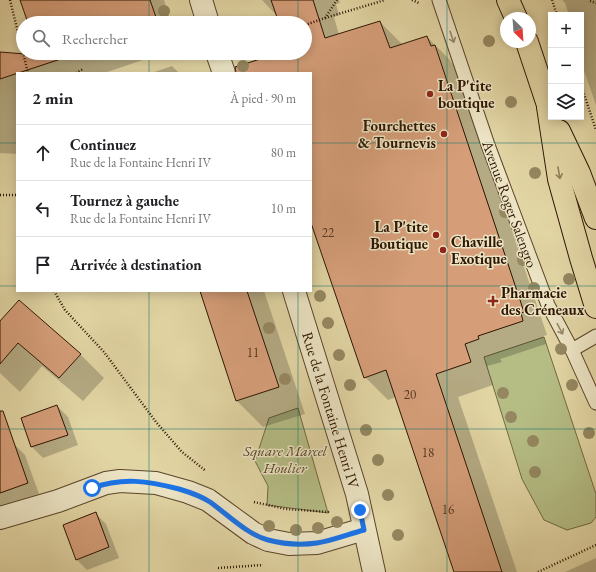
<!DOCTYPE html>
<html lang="fr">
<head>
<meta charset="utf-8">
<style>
  body { margin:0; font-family:"EB Garamond",serif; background:#f2f2f2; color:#202124 }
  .controls { position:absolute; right:12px; top:12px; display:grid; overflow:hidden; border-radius:0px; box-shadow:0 2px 10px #0003 }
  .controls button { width:36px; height:36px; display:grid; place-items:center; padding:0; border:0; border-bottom:1px solid #e0e0e0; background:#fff; color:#202124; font:20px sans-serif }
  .compass { position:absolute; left:500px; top:12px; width:36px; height:36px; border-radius:50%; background:#fff; box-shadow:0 2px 10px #0003; rotate:155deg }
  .stop { position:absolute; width:12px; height:12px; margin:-9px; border:3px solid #1a73e8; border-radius:50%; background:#fff }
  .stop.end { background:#1a73e8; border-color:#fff; box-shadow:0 1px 4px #0008 }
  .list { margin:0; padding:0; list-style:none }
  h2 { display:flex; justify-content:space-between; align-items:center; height:52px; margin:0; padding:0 16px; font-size:17px }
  h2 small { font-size:13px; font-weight:400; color:#757577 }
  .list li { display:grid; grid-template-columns:26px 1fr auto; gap:12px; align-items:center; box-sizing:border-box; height:56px; padding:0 16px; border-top:1px solid #e0e0e0 }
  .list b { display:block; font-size:15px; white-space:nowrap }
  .list p { margin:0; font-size:13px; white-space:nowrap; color:#757577 }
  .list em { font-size:13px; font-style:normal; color:#757577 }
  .icon { flex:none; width:22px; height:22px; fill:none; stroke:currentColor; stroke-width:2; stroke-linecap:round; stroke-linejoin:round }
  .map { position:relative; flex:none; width:596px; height:572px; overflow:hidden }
  .search { position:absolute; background:#fff; box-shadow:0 2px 10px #0003; left:16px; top:16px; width:296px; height:44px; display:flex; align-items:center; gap:10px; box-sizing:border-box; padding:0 14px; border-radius:22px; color:#757577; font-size:15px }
  .panel { position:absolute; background:#fff; box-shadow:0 2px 10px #0003; left:16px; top:72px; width:296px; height:220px; border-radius:0px }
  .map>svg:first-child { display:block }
  .green { fill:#b5bd85; stroke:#716943 }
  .shadow { fill:#0003 }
  .building { fill:#d59e79; stroke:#2d1501 }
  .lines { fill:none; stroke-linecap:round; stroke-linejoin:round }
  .service-casing { stroke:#5a452a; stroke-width:15 }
  .minor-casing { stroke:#5a452a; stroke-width:24 }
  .primary-casing { stroke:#2d1501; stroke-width:24 }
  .path { stroke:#2d1501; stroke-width:2.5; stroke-dasharray:1 2; stroke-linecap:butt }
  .service { stroke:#ece4c4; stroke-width:13 }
  .minor { stroke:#ece4c4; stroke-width:22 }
  .primary { stroke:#e2d5a4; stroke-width:22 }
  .tree { fill:#958760 }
  .oneway { stroke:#96876c }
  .oneway2 { stroke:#917f5b }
  .route { stroke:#1a73e8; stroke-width:5 }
  .grid { fill:none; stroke:#0f766e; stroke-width:1; stroke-opacity:0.55 }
  .poi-dot { fill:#8f2418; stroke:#ece4c4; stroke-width:1.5 }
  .labels { text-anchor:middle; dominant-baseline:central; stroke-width:3; stroke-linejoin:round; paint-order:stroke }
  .number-label { font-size:13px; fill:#57371f }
  .poi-label { font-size:15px; font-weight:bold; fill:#2d1501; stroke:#ece4c4; text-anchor:start }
  .street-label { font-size:15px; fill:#2d1501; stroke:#ece4c4 }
  .park-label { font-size:15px; font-style:italic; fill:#564729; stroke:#ece4c4 }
</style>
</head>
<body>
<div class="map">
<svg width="596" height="572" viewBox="0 0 596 572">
  <rect width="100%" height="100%" fill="#e2d5a4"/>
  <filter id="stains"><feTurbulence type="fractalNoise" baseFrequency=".005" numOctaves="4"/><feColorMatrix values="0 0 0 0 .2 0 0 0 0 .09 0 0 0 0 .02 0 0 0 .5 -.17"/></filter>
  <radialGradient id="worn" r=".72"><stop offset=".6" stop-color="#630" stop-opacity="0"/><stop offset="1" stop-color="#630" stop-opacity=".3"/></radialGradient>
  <g class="green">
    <polygon points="544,337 596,494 596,517 591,523 567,530 544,520 522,479 484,357"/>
    <polygon points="298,408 328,513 267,505 268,486 255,461 269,418"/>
  </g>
  <g class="shadow">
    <polygon points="21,0 164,0 171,23 29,23"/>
    <polygon points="262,0 339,0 340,3 336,4 339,15 334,17 339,35 380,22 403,45 427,37 450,60 451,62 457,69 547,335 543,336 546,344 500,359 502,362 487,366 493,385 458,397 517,572 455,572 396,397 388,400 365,377 311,219 311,73 263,73 282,53 305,53 305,23 280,23 278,17"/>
    <polygon points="562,0 596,0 596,105 581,62 584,61 581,51 581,15 569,15 565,3"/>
    <polygon points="0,53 40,56 39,53 164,53 104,73 17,73 17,154 0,153"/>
    <polygon points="172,66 179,73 151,73"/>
    <polygon points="201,291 264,291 305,414 263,427 237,401"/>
    <polygon points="0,322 80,354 104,378 83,401 42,366 20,392 0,373"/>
    <polygon points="57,406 68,417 78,445 43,458 32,447 22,418"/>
    <polygon points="14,444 25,455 39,494 0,508 0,449"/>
    <polygon points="96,514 106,524 119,558 87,570 77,560"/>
    <polygon points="596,558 596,572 565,572"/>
  </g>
  <g class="building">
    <polygon points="20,0 150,0 158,23 28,23"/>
    <polygon points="271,0 313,0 325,38 380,21 390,48 427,36 431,46 435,45 524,312 521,313 523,321 478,336 479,339 465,344 471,362 436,374 502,572 454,572 386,370 364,378 311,223 311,73 236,73 235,67 279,53 305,53 305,23 279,23"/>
    <polygon points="0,52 38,55 38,53 79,53 0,79"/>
    <polygon points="200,291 247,291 279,387 236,401"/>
    <polygon points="19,300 81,354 59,378 18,343 0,364 0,321"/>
    <polygon points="57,405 68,435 31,447 21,418"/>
    <polygon points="0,411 3,411 28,483 0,493"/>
    <polygon points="96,512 109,547 76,560 63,525"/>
  </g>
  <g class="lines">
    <defs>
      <g id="service">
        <polyline points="439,0 488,145 548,305 572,350 596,403"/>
        <polyline points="572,350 596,336"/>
      </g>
      <g id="minor">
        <polyline points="201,0 208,23"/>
        <polyline points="217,53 224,73"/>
        <polyline points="294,291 357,494 374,572"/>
        <polyline points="0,518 58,501 106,483 120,481 156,483 188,492 208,500 253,533 268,540 289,544 317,543 364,529"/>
      </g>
      <g id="primary">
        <polyline points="508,0 516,18"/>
        <polyline points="527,42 551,114"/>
        <polyline points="548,107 559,179 581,258 596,307"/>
        <polyline points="559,131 579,173 596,218"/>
      </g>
    </defs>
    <use href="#service" class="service-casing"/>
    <use href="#minor" class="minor-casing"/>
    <use href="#primary" class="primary-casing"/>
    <g class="path">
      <polyline points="10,0 28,73"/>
      <polyline points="412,0 419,3"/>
      <polyline points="552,0 557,15"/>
      <polyline points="590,1 596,3"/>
      <polyline points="325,18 385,0"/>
      <polyline points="305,25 325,18 337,0"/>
      <polyline points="76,73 83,69"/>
      <polyline points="581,85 596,130"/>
      <polyline points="0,195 17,195"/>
      <polyline points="54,291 65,310 104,352 156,422 182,452 206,471"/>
      <polyline points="254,502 286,509 330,512"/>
      <polyline points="218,568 263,565"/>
      <polyline points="538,572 596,545"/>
    </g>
    <use href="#service" class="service"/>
    <use href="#minor" class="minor"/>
    <use href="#primary" class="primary"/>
  </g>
  <g class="tree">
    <circle cx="164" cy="11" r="6"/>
    <circle cx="489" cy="41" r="6"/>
    <circle cx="243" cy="66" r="6"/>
    <circle cx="511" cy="102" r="6"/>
    <circle cx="535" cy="173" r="6"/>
    <circle cx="505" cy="212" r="6"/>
    <circle cx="523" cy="260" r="6"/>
    <circle cx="569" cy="279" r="6"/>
    <circle cx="534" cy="288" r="6"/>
    <circle cx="320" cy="296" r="6"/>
    <circle cx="328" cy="323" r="6"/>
    <circle cx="269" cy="328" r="6"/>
    <circle cx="561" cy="349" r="6"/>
    <circle cx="339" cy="355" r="6"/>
    <circle cx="285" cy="379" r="6"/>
    <circle cx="350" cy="385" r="6"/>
    <circle cx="572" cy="385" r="6"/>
    <circle cx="503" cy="393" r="6"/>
    <circle cx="511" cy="417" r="6"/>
    <circle cx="366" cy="430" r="6"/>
    <circle cx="589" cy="433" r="6"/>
    <circle cx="533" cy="441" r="6"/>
    <circle cx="378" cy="460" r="6"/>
    <circle cx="535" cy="472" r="6"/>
    <circle cx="388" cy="495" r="6"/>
    <circle cx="337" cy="522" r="6"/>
    <circle cx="269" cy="526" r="6"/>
    <circle cx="318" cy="528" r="6"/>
    <circle cx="296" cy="530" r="6"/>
    <circle cx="398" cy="535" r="6"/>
  </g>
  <defs><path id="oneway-shaft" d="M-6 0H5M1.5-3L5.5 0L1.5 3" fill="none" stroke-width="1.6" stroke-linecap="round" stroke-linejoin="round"/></defs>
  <g class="oneway">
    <use href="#oneway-shaft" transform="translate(452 37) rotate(71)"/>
    <use href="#oneway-shaft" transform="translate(560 329) rotate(62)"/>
  </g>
  <use class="oneway2" href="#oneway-shaft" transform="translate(559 173) rotate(80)"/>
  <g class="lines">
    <path class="route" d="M92 488C123 477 148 481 179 489 189 492 201 496 210 502 227 514 248 535 268 540 283 544 302 545 317 543 332 541 349 534 364 530L360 510"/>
  </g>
  <path class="grid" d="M149 0V23M298 0V23M447 0V572M149 53V73M298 53V73M0 143H17M311 143H596M0 286H17M311 286H596M149 291V572M298 291V572M0 429H596"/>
  <g class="poi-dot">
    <circle cx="430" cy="94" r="4"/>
    <circle cx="444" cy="134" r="4"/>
    <circle cx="436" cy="235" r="4"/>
    <circle cx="443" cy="250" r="4"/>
    <path d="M491 295h4v4h4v4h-4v4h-4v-4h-4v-4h4z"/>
  </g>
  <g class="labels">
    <g class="number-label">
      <text x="328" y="232">22</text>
      <text x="253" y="352">11</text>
      <text x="410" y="394">20</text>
      <text x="428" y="452">18</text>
      <text x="448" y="509">16</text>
    </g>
    <g class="poi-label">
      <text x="438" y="85">La P'tite<tspan x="438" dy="17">boutique</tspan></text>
      <text x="436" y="125" text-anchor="end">Fourchettes<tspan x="436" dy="17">&amp; Tournevis</tspan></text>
      <text x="428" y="226" text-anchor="end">La P'tite<tspan x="428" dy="17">Boutique</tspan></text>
      <text x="451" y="241">Chaville<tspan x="451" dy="17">Exotique</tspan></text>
      <text x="501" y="292">Pharmacie<tspan x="501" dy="17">des Créneaux</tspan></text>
    </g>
    <g class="street-label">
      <text transform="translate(510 204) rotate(70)">Avenue Roger Salengro</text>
      <text transform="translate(331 410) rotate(73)">Rue de la Fontaine Henri IV</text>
    </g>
    <g class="park-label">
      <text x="285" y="450">Square Marcel<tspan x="285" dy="17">Houlier</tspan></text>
    </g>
  </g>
  <rect width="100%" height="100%" filter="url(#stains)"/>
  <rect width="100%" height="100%" fill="url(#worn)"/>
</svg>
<div class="controls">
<button>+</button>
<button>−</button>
<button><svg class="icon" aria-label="layers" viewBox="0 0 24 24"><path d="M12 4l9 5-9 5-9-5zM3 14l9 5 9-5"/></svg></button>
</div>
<svg class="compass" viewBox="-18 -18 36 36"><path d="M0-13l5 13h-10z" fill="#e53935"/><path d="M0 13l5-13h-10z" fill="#757577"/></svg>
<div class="stop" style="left:92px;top:488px"></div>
<div class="stop end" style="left:360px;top:510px"></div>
<div class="search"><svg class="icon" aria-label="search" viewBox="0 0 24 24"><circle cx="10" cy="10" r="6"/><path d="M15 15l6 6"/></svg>Rechercher</div>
<section class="panel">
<h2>2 min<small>À pied · 90 m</small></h2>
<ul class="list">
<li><svg class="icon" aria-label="ahead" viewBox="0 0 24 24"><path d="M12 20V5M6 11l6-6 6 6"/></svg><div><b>Continuez</b><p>Rue de la Fontaine Henri IV</p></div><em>80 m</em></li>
<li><svg class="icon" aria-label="left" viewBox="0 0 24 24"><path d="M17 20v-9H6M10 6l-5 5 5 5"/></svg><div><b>Tournez à gauche</b><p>Rue de la Fontaine Henri IV</p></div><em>10 m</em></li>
<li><svg class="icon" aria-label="arrive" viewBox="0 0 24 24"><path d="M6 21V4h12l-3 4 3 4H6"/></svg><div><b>Arrivée à destination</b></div></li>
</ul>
</section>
</div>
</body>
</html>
